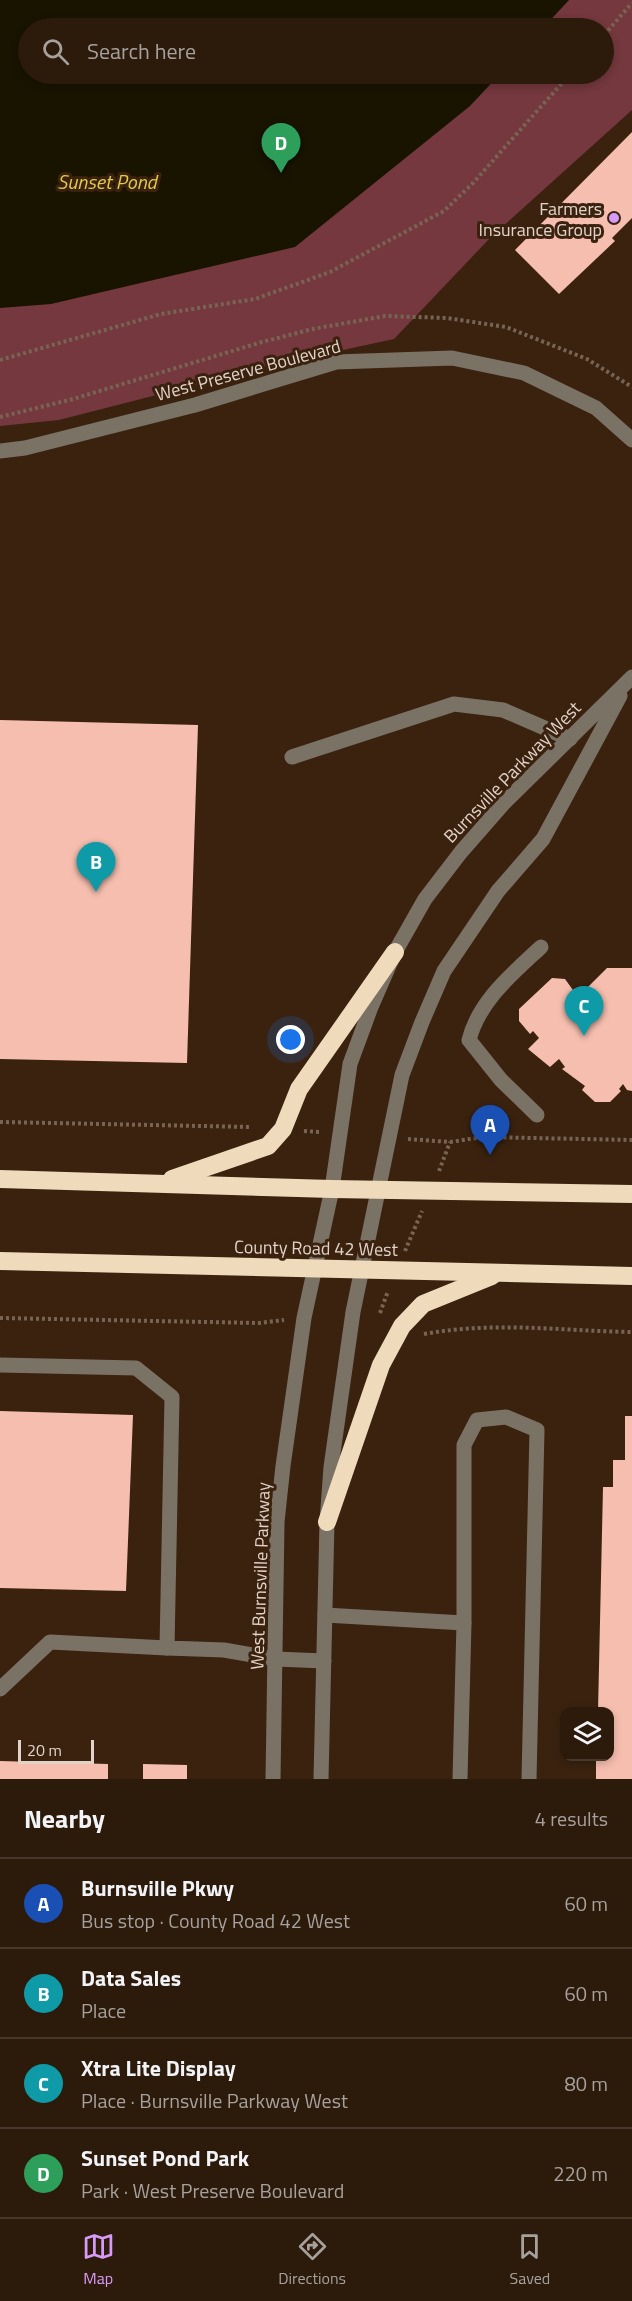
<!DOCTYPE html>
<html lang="en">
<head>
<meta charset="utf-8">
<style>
  body { margin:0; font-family:"Titillium Web",sans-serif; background:#342314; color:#f1f3f6 }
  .controls { position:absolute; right:18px; bottom:18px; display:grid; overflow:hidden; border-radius:12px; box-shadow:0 3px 9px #0003 }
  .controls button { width:54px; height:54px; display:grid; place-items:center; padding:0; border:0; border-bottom:2px solid #48382c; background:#2c1a0b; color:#f1f3f6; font:30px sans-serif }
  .scale { position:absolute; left:18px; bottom:15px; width:76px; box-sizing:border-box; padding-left:6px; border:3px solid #e2d2c7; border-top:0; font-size:16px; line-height:21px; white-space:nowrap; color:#e2d2c7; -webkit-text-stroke:4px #3a220f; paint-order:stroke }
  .you { position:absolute; left:291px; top:1040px; width:21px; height:21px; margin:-15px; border:4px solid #fff; border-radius:50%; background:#1a73e8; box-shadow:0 0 0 9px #1a73e833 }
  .badge { display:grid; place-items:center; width:39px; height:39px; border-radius:50%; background:#d89af8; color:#fff; font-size:20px; font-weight:700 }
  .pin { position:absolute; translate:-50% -50px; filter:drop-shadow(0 2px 3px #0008) }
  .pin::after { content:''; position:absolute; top:32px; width:21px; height:18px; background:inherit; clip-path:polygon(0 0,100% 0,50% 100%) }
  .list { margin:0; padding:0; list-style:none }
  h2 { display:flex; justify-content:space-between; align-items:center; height:78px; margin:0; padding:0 24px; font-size:26px }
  h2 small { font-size:20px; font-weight:400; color:#a6a19d }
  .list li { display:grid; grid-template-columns:39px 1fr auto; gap:18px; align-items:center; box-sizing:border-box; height:90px; padding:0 24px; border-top:2px solid #48382c }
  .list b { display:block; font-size:22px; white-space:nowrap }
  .list p { margin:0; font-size:20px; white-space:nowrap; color:#a6a19d }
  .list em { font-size:20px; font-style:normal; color:#a6a19d }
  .icon { flex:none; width:33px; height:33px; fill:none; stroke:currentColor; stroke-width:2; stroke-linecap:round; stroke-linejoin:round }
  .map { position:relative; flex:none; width:632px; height:1779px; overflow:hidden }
  .search { position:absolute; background:#2c1a0b; box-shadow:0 3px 9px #0003; left:18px; right:18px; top:18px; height:66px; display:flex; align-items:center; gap:15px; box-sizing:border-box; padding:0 21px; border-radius:33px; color:#a6a19d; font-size:22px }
  .sheet { height:438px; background:#2c1a0b }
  nav { display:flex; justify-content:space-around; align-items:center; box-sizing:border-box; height:84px; border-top:2px solid #48382c; background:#2c1a0b; font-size:16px; color:#a6a19d }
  nav a { display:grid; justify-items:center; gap:3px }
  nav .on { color:#d89af8 }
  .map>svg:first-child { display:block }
  .green { fill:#74383e; fill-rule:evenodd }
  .water { fill:#191400 }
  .building { fill:#f6beaf }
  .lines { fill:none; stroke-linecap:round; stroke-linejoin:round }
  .path { stroke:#796454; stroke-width:4; stroke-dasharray:3 3; stroke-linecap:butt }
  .minor { stroke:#7b7266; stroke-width:15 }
  .highway { stroke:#efdabb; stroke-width:18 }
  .poi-dot { fill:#d89af8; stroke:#3a220f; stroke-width:2 }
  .labels { text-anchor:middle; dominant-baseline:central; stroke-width:6; stroke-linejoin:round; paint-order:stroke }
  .poi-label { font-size:18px; fill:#e2d2c7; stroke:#3a220f; text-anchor:end }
  .street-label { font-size:18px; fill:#e2d2c7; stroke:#3a220f }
  .water-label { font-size:20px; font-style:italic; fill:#e2c94c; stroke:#3a220f }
</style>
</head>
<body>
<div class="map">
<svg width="632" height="1779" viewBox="0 0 632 1779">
  <rect width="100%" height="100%" fill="#3a220f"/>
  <path class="green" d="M0 0H632V110L491 237 394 339 274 365 59 420 0 426ZM28 28H604V74H28Z"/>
  <polygon class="water" points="0,0 569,0 543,28 28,28 28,74 500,74 470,106 295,247 51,304 0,308"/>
  <g class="building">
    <polygon points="632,132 632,218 612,238 615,241 559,294 515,250"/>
    <polygon points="0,720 198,725 187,1063 0,1059"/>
    <polygon points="607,968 632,968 632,1091 627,1090 623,1084 619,1089 621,1091 610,1102 595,1102 582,1090 585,1086 562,1069 565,1067 559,1059 550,1067 528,1049 539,1038 533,1031 530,1034 519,1021 519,1009 552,978 565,979 578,997"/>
    <polygon points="0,1411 133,1415 126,1591 0,1588"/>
    <polygon points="625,1416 632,1416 632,1779 596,1779 596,1756 610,1756 610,1712 598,1712 603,1487 613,1487 613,1460 625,1460"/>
    <polygon points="0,1761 108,1764 108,1779 0,1779"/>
    <polygon points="143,1764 187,1765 187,1779 143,1779"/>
  </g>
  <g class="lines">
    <g class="path">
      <polyline points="604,35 632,3"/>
      <polyline points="0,360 161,314 255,299 330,272 444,211 473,183 570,74"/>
      <polyline points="0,417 73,399 262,342 313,329 385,316 447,318 506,327 587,359 632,387"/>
      <polyline points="0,1122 251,1127"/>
      <polyline points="304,1131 320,1132"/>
      <polyline points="408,1139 450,1142 483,1137 632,1140"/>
      <polyline points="439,1171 450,1142"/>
      <polyline points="405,1251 422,1211"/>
      <polyline points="380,1313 388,1291"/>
      <polyline points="0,1318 259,1323 284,1320"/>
      <path d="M424 1334C496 1321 560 1331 632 1332"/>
    </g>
    <g class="minor">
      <polyline points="0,451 25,448 195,405 336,362 452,358 524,373 596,408 632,440"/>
      <polyline points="292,757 454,704 503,710 570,739"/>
      <path d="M537 1115 501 1080 469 1040C479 1001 512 974 541 947"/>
      <polyline points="0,1365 136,1368 172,1397 167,1648 224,1650 276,1659 324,1661"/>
      <polyline points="325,1615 464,1623 460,1779"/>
      <polyline points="464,1623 464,1445 477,1420 506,1417 537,1430 529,1779"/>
      <polyline points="0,1689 50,1642 167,1648"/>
      <polyline points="273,1779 277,1522 283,1466 304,1318 332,1189 350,1064 371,1007 395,952 425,899 461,852 503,804 632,677"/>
      <polyline points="321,1779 327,1522 331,1467 353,1312 402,1075 422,1022 444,971 498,891 543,839 620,696"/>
    </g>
    <g class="highway">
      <polyline points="0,1179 332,1189 632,1194"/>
      <polyline points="172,1179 268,1146 283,1129 299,1089 395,952"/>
      <polyline points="0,1261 632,1276"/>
      <polyline points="327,1522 381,1365 402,1326 423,1304 492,1276"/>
    </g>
  </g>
  <circle class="poi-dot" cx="614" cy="218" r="6"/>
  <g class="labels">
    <g class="poi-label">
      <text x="602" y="208">Farmers<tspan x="602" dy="21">Insurance Group</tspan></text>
    </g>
    <g class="street-label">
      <text transform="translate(248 370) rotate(-15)">West Preserve Boulevard</text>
      <text transform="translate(512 772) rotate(-46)">Burnsville Parkway West</text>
      <text transform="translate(316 1248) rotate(1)">County Road 42 West</text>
      <text transform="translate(260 1576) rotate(-88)">West Burnsville Parkway</text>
    </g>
    <g class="water-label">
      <text x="107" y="181">Sunset Pond</text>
    </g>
  </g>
</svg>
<div class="controls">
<button><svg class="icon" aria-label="layers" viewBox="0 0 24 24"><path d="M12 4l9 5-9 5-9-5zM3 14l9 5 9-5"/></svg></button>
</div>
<div class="scale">20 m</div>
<div class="you"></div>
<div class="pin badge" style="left:490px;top:1155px;background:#1a4fb4">A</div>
<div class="pin badge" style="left:96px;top:892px;background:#0f9aa8">B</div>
<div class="pin badge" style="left:584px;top:1036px;background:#0f9aa8">C</div>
<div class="pin badge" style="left:281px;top:173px;background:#2e9e5b">D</div>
<div class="search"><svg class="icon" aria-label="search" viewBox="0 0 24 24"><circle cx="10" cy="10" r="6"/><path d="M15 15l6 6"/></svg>Search here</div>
</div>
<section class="sheet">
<h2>Nearby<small>4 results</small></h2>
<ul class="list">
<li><span class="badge" style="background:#1a4fb4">A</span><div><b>Burnsville Pkwy</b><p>Bus stop · County Road 42 West</p></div><em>60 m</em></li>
<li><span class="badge" style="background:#0f9aa8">B</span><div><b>Data Sales</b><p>Place</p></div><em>60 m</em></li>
<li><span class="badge" style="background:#0f9aa8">C</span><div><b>Xtra Lite Display</b><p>Place · Burnsville Parkway West</p></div><em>80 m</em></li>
<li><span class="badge" style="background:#2e9e5b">D</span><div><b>Sunset Pond Park</b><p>Park · West Preserve Boulevard</p></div><em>220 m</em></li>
</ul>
</section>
<nav>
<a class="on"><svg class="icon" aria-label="map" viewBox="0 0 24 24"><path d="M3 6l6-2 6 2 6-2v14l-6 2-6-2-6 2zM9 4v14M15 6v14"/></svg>Map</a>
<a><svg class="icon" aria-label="directions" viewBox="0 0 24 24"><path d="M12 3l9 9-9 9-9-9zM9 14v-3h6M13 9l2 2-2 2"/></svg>Directions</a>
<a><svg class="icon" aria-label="saved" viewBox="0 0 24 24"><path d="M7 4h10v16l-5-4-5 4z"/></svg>Saved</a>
</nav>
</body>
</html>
